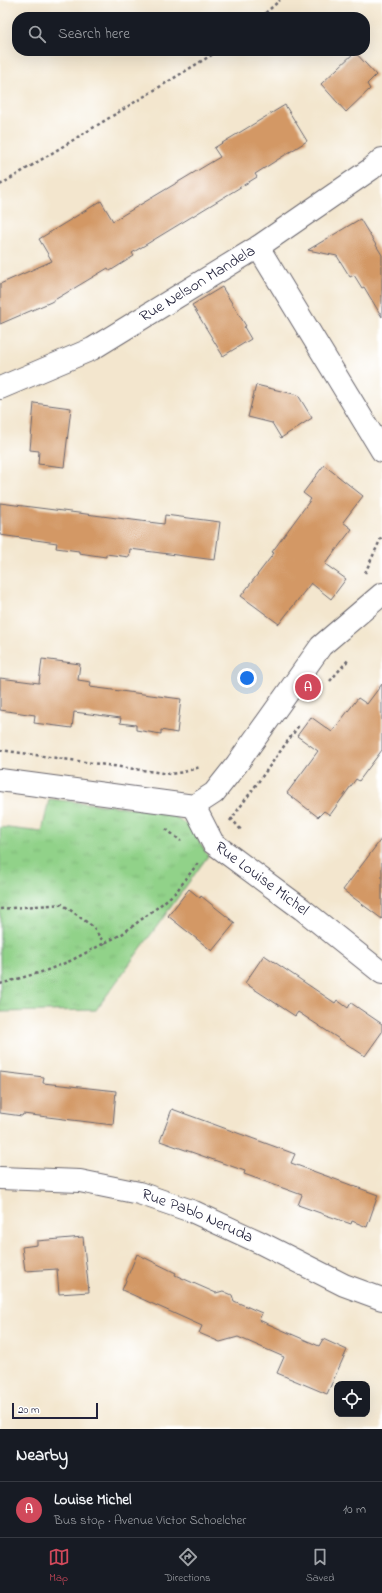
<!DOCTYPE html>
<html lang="en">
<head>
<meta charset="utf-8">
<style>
  body { margin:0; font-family:"Indie Flower",sans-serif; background:#20242c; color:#f1f3f6 }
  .controls { position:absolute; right:12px; bottom:12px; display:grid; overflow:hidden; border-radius:8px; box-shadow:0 4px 16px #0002 }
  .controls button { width:36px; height:36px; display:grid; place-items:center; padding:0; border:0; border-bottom:1px solid #363941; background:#171b24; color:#f1f3f6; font:20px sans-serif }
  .scale { position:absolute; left:12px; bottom:10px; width:86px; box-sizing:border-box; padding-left:4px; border:2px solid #22223b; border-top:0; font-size:11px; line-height:14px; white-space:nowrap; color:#22223b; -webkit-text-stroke:3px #fff; paint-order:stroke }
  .you { position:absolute; left:247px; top:678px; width:14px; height:14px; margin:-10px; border:3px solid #fff; border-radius:50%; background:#1a73e8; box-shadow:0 0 0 6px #1a73e833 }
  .badge { display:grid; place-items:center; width:26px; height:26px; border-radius:50%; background:#d1495b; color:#fff; font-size:13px; font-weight:700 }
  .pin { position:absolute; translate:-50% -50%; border:2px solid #fff; box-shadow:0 1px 4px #0006 }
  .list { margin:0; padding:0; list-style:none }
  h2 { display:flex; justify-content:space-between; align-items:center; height:52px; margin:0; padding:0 16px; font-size:17px }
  h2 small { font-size:13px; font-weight:400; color:#9ea1a6 }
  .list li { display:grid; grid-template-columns:26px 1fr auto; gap:12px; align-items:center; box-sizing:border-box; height:56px; padding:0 16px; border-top:1px solid #363941 }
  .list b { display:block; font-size:15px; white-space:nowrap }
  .list p { margin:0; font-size:13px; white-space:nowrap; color:#9ea1a6 }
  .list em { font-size:13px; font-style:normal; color:#9ea1a6 }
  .icon { flex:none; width:22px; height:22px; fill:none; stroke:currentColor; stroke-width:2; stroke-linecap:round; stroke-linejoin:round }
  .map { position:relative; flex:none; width:382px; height:1429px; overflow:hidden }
  .search { position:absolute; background:#171b24; box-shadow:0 4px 16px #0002; left:12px; right:12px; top:12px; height:44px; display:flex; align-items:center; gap:10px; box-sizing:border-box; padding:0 14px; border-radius:16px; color:#9ea1a6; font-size:15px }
  .sheet { height:108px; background:#171b24 }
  nav { display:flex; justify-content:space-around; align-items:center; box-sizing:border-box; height:56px; border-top:1px solid #363941; background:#171b24; font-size:11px; color:#9ea1a6 }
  nav a { display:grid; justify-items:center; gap:2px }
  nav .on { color:#d1495b }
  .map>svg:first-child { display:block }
  .grass { fill:url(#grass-tufts); stroke:#5a7a62 }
  .building { fill:#d39865 }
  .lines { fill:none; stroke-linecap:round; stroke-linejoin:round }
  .minor-casing { stroke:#6b676e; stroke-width:24 }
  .path { stroke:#6b676e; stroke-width:2.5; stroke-dasharray:3 3; stroke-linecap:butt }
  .minor { stroke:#fff; stroke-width:22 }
  .labels { text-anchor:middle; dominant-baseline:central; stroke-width:4; stroke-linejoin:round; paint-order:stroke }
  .street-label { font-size:16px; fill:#22223b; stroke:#fff }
</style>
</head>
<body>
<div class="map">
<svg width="382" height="1429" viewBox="0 0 382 1429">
  <defs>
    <pattern id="grass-tufts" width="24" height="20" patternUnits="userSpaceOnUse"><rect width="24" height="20" fill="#91d289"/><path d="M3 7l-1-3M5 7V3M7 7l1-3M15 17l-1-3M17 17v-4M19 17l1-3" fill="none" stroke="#7db477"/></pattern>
  </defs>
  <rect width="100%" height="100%" fill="#fff"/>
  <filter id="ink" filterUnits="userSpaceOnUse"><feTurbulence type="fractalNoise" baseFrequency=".025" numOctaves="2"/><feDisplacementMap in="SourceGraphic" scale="8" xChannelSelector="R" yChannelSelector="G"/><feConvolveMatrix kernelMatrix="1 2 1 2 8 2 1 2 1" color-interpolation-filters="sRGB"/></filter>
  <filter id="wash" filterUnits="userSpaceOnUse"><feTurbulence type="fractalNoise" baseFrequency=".012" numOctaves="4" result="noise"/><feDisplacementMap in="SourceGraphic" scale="16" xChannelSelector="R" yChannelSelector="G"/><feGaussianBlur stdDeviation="0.9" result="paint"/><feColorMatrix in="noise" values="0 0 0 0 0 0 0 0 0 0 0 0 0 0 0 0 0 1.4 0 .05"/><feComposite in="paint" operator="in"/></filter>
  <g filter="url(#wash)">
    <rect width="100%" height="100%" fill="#f3e6ce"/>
    <polygon class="grass" points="49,799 169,812 191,828 208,856 96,1010 0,1012 0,827 42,832"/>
    <g id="blocks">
      <g class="building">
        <polygon points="355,52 376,75 367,84 370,89 346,112 321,84"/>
        <polygon points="285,105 307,141 255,174 257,177 132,253 134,256 110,271 108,268 51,302 0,324 0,284 52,261 39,239 101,201 113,221 220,157 214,148"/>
        <polygon points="360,219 382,255 382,317 364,287 362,288 354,275 350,277 337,256 308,250"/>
        <polygon points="222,287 246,326 244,327 251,339 223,356 192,305"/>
        <polygon points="256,385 298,395 312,418 281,438 272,423 248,417"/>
        <polygon points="34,403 71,408 64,467 38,464 39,451 30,450"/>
        <polygon points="324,465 363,496 343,522 352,529 325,564 346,579 331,599 311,583 279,624 241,596 274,553 272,552 311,499 303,493"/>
        <polygon points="0,503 164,524 165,515 220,522 215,560 130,549 129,557 106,554 106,557 79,553 79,551 56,548 57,543 0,535"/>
        <polygon points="42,659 80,664 78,680 91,682 90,687 181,699 177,733 161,730 161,734 136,730 136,725 120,723 121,718 74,712 72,728 34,723 35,715 0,710 0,678 39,683"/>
        <polygon points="382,684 382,750 359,781 356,779 330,815 324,811 318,817 287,793 318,751 297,736 311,717 332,732 358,698 367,704"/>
        <polygon points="382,838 382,919 343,890"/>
        <polygon points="189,889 200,898 201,896 235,923 212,951 168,916"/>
        <polygon points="264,955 335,1003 337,1000 348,1008 351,1003 382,1024 382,1032 365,1056 298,1012 295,1016 245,983"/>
        <polygon points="0,1072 44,1077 43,1083 116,1091 113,1125 23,1114 22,1116 0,1113"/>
        <polygon points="172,1109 295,1154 291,1163 378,1195 367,1227 352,1221 351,1224 298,1205 302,1195 244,1174 245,1171 160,1141"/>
        <polygon points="83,1237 89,1292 59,1294 57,1269 25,1271 22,1247 37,1245 37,1241"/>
        <polygon points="137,1254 176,1273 175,1275 216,1293 223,1291 232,1295 234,1301 262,1313 259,1320 319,1346 323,1339 347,1350 327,1394 277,1373 284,1357 238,1337 220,1342 199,1333 202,1326 122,1290"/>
      </g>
    </g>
  </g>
  <g filter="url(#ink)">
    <use href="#blocks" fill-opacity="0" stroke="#6b676e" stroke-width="1"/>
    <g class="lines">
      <defs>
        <g id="minor">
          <polyline points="258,247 382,451"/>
          <path id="s1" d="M0 388 92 349 258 247 371 169 382 159"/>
          <polyline points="0,780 194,806"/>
          <polyline points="194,806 214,793 237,764 321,646 382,594"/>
          <path id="s2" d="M194 806 213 843 302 909 382 973"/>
          <path id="s3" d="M0 1178 80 1181 139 1193 194 1212 259 1242 344 1285 382 1299"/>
        </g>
      </defs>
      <use href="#minor" class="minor-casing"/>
      <g class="path">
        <polyline points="261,17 280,0"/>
        <polyline points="0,185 218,51"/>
        <polyline points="365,573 382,536"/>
        <polyline points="330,681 349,659"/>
        <polyline points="0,750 170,774 184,772 200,767 200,768"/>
        <polyline points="231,818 241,830"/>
        <polyline points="230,821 300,724"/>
        <polyline points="166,829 181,841"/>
        <polyline points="0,909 62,904 92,926 105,944"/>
        <polyline points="0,984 45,971 70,961 122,934 158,907 176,892 198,863"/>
      </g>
      <use href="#minor" class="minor"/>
    </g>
  </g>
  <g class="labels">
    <g class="street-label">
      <text stroke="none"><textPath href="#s1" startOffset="224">Rue Nelson Mandela</textPath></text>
      <text stroke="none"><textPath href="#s2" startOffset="102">Rue Louise Michel</textPath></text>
      <text stroke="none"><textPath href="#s3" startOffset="203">Rue Pablo Neruda</textPath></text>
    </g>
  </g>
</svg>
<div class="controls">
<button><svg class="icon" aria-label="locate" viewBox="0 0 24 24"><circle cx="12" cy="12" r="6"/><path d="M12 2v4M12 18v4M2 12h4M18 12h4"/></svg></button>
</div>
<div class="scale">20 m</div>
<div class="you"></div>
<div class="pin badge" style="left:308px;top:687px">A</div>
<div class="search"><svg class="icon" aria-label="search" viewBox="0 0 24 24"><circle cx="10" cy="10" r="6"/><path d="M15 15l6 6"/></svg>Search here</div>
</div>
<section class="sheet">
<h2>Nearby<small></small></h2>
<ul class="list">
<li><span class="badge">A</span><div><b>Louise Michel</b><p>Bus stop · Avenue Victor Schoelcher</p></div><em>10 m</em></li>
</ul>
</section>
<nav>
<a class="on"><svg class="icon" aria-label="map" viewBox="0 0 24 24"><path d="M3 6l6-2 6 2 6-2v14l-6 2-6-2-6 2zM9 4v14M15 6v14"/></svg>Map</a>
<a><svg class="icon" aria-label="directions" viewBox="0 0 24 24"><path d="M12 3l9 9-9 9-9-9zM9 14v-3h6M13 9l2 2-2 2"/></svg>Directions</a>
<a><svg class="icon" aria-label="saved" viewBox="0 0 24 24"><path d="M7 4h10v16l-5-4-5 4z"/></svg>Saved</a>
</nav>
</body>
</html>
